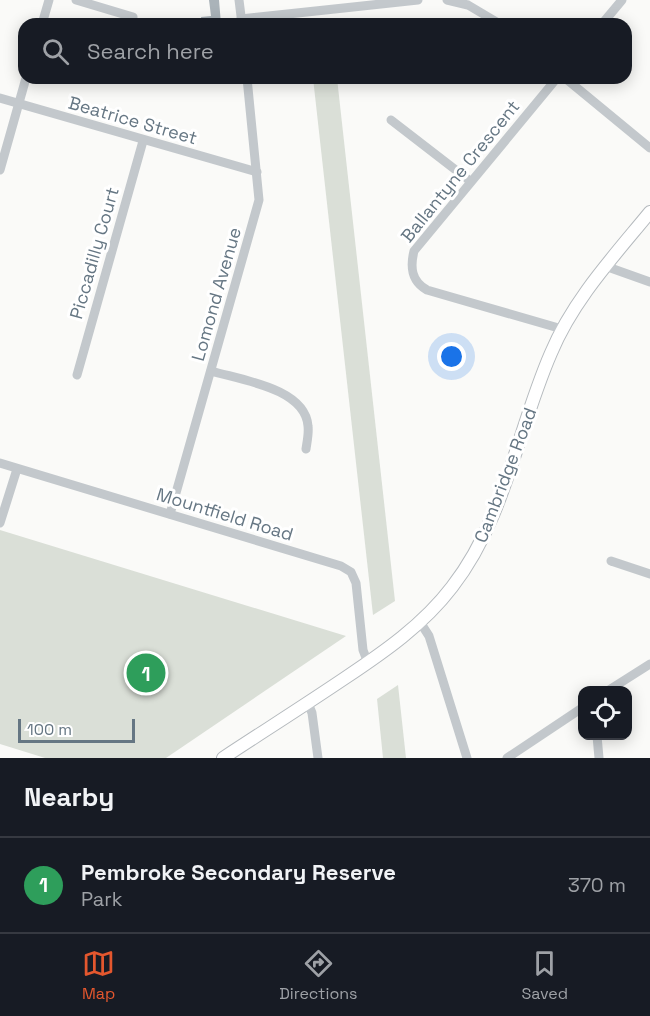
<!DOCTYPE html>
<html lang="en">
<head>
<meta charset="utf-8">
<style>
  body { margin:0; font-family:"Space Grotesk",sans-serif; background:#242831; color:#f1f3f6 }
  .controls { position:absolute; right:18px; bottom:18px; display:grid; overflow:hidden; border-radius:12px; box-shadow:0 3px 15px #0003 }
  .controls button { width:54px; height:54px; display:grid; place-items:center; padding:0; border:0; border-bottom:2px solid #363941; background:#171b24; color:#f1f3f6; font:30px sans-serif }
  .scale { position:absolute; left:18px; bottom:15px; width:117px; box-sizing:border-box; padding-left:6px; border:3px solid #657683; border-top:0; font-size:16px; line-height:21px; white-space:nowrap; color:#657683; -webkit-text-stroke:4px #fff; paint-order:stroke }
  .you { position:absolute; left:452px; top:357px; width:21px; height:21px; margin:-15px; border:4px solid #fff; border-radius:50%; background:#1a73e8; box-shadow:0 0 0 9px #1a73e833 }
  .badge { display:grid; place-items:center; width:39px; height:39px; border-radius:50%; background:#e4572e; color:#fff; font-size:20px; font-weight:700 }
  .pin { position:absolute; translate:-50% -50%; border:3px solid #fff; box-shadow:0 2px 6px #0006 }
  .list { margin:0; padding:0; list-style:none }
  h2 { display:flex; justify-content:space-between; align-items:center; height:78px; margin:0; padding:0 24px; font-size:26px }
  h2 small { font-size:20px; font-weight:400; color:#9ea1a6 }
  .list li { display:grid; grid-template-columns:39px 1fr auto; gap:18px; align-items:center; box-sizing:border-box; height:96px; padding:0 24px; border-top:2px solid #363941 }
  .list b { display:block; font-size:22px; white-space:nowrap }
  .list p { margin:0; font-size:20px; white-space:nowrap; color:#9ea1a6 }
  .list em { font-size:20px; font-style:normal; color:#9ea1a6 }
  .icon { flex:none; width:33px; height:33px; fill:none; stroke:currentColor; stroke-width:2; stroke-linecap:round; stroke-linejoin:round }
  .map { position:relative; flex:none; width:650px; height:758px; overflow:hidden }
  .search { position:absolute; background:#171b24; box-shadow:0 3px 15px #0003; left:18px; right:18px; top:18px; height:66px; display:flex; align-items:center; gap:15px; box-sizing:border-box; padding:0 21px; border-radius:18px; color:#9ea1a6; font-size:22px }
  .sheet { height:174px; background:#171b24 }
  nav { display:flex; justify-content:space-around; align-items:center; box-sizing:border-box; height:84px; border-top:2px solid #363941; background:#171b24; font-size:16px; color:#9ea1a6 }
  nav a { display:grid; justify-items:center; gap:3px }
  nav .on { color:#e4572e }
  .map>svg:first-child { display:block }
  .green { fill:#dadfd7 }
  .building { fill:#aab3b9 }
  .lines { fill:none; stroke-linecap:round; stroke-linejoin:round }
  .major-casing { stroke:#b5babe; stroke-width:14 }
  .minor { stroke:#c3c8cc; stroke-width:9 }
  .major { stroke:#fff; stroke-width:12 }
  .labels { text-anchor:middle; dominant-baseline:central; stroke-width:6; stroke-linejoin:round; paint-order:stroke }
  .street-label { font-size:18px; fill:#657683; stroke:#fff }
</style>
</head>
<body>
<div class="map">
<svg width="650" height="758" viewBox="0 0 650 758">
  <rect width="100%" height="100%" fill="#fafaf8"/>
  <g class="green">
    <polygon points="313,78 337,78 395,601 373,615"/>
    <polygon points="0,530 346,636 166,758 45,758 0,744"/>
    <polygon points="398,685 406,758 383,758 377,699"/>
  </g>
  <polygon class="building" points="209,0 219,0 221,24 202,24 201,17 211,16"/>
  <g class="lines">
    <defs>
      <path id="major" d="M223 758C264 731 305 705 345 678 384 652 423 625 452 587 505 519 517 431 551 353 573 300 614 256 650 212"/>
    </defs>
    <use href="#major" class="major-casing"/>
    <g class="minor">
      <polyline points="76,0 133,17"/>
      <polyline points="239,0 242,24"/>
      <polyline points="447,0 468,5 500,24"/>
      <polyline points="241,19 418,0"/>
      <polyline points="42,24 49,0"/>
      <polyline points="602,24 622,0"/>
      <path d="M557 78 414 251C410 267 411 281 427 290L562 329"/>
      <polyline points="565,78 650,148"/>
      <polyline points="0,98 257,172"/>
      <polyline points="391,120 470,181"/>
      <polyline points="0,170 26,78"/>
      <polyline points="605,266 650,282"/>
      <path d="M211 371C241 380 305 388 308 426 309 433 307 442 306 449"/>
      <polyline points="77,375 143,141"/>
      <polyline points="0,463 341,566 351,572 356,583 363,650 368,663"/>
      <polyline points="170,514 259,200 247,78"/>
      <polyline points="0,523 17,469"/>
      <polyline points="611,561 650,574"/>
      <polyline points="420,622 429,636 467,758"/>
      <polyline points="609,690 650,664"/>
      <polyline points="308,703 312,713 318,758"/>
      <polyline points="597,736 599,758"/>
      <polyline points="507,758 582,708"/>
    </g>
    <use href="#major" class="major"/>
  </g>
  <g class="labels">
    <g class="street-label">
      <text transform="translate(133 120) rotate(16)">Beatrice Street</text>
      <text transform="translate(460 171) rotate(-51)">Ballantyne Crescent</text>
      <text transform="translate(94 253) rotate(-74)">Piccadilly Court</text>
      <text transform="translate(216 294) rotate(-74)">Lomond Avenue</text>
      <text transform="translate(505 475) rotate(-69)">Cambridge Road</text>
      <text transform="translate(225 514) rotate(17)">Mountfield Road</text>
    </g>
  </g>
</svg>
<div class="controls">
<button><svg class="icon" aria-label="locate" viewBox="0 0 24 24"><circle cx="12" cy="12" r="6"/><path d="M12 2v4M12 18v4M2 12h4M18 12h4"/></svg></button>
</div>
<div class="scale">100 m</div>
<div class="you"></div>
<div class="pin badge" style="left:146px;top:673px;background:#2e9e5b">1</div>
<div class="search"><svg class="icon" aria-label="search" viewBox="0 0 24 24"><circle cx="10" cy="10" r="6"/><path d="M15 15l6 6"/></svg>Search here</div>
</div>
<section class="sheet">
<h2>Nearby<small></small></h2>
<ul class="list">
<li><span class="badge" style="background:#2e9e5b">1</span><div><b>Pembroke Secondary Reserve</b><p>Park</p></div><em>370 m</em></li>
</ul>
</section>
<nav>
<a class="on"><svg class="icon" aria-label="map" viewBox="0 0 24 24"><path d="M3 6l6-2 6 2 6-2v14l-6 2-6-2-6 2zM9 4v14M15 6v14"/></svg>Map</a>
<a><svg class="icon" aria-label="directions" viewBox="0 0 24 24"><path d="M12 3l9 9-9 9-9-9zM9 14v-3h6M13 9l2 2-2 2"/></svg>Directions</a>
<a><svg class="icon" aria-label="saved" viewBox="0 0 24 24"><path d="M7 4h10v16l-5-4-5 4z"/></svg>Saved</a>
</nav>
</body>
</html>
